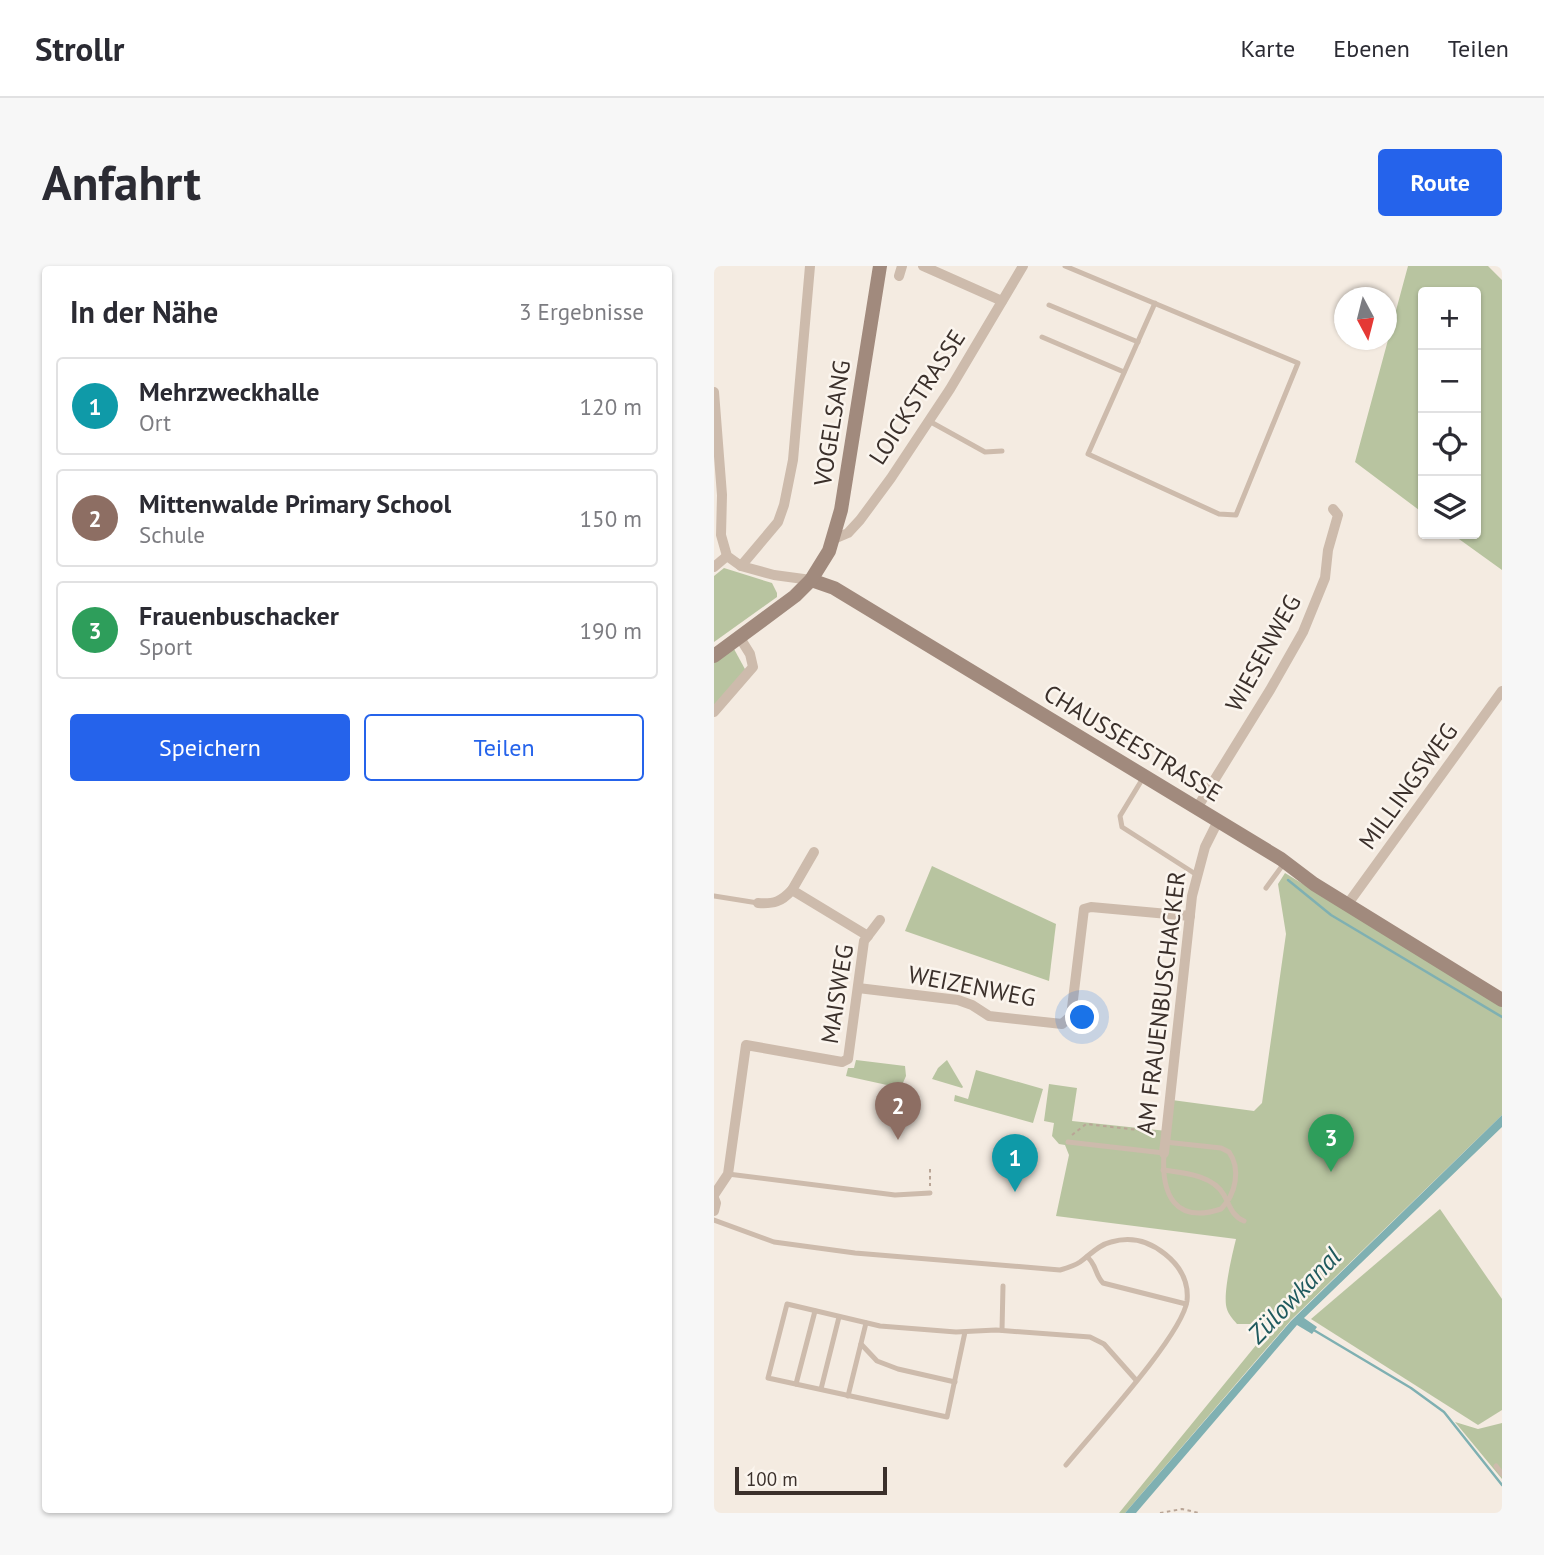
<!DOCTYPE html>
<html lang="de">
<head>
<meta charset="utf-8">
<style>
  body { margin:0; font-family:"PT Sans",sans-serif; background:#f7f7f7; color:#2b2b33 }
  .controls { position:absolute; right:21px; top:21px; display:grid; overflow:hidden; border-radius:7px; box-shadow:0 2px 5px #0004 }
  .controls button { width:63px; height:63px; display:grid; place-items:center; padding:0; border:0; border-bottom:2px solid #e1e1e2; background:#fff; color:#2b2b33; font:35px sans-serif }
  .compass { position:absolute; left:620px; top:21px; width:63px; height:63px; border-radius:50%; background:#fff; box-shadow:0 2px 5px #0004; rotate:173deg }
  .scale { position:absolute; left:21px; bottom:18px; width:152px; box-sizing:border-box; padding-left:7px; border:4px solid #3b302b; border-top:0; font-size:19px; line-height:24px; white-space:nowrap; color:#3b302b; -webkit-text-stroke:5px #fbf5ee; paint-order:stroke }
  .you { position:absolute; left:369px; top:752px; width:24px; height:24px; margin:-18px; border:5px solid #fff; border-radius:50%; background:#1a73e8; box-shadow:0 0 0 10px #1a73e833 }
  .badge { display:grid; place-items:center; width:46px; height:46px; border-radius:50%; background:#2563eb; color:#fff; font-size:23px; font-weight:700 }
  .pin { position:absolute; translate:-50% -58px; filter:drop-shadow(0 2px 4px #0008) }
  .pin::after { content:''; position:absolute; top:37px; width:24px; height:21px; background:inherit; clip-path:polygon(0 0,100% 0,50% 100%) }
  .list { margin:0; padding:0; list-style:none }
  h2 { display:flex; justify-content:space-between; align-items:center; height:91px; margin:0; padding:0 28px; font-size:30px }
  h2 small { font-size:23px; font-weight:400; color:#7c7c81 }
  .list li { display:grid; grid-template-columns:46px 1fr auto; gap:21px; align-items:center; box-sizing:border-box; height:98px; margin:0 14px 14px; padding:0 14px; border:2px solid #e1e1e2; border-radius:7px }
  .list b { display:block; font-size:26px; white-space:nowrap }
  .list p { margin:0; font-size:23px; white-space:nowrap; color:#7c7c81 }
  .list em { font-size:23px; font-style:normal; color:#7c7c81 }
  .actions { display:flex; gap:14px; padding:21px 28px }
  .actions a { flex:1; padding:16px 0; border:2px solid #2563eb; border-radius:7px; text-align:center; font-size:24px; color:#2563eb }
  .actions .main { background:#2563eb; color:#fff }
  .icon { flex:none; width:38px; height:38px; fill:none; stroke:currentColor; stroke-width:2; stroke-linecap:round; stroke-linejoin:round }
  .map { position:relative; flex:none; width:788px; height:1247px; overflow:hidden; border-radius:7px }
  header { display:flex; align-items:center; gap:42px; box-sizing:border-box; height:98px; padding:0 35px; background:#fff; border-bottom:2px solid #e1e1e2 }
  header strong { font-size:33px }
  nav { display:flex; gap:38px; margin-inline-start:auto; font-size:24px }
  .intro { display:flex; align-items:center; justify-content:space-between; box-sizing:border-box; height:168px; padding:0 42px }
  h1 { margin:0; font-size:49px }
  .button { padding:18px 32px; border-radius:7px; background:#2563eb; color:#fff; font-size:24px; font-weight:700 }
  main { display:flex; gap:42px; padding:0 42px }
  aside { flex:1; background:#fff; border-radius:7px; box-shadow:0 2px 5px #0004 }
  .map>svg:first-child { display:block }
  .green { fill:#b8c4a0 }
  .water { fill:#7fb0b2 }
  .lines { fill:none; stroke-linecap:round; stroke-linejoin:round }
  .stream { stroke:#7fb0b2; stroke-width:2.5 }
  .path { stroke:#b9a596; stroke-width:2; stroke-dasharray:3.5 3.5; stroke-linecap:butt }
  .lane { stroke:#cdbbac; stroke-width:5 }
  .street { stroke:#cdbbac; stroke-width:10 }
  .secondary { stroke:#a18a7d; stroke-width:14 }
  .labels { text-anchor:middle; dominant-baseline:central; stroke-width:5; stroke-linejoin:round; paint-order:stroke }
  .street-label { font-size:24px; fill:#3b302b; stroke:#fbf5ee }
  .water-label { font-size:26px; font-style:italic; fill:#1f5a5e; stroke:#fbf5ee }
</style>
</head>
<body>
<header>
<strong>Strollr</strong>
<nav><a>Karte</a><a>Ebenen</a><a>Teilen</a></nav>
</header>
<div class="intro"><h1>Anfahrt</h1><a class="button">Route</a></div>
<main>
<aside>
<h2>In der Nähe<small>3 Ergebnisse</small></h2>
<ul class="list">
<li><span class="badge" style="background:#0f9aa8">1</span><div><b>Mehrzweckhalle</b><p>Ort</p></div><em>120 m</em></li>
<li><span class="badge" style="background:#8d6e63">2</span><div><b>Mittenwalde Primary School</b><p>Schule</p></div><em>150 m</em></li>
<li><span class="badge" style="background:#2e9e5b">3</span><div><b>Frauenbuschacker</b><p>Sport</p></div><em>190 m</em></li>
</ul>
<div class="actions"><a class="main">Speichern</a><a>Teilen</a></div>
</aside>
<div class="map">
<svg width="788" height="1247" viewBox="0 0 788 1247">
  <rect width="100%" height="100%" fill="#f4ebe1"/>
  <g class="green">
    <polygon points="694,0 774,0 788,14 788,304 738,268 762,268 762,26 709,26 709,247 641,196"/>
    <polygon points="10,302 58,317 63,327 63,331 0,376 0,310"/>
    <polygon points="20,383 32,405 0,443 0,396"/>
    <polygon points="218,600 342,658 335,715 191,665"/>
    <path d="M571 607 788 740V849L577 1054 411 1247H405L556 1062 553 1058H523C518 1052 513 1047 512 1039 510 1023 518 989 522 973L342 950 355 889 351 879 345 878 338 870 340 857 330 855 335 818 363 822 358 855 453 865 458 834 540 845 548 837 572 668 564 618Z"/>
    <polygon points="142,794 191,800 192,810 188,819 182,821 132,810 134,802 140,802"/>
    <polygon points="233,794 249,821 248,822 218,813 224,802"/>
    <polygon points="262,804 329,823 319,857 240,835 241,829 254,833"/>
    <polygon points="726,943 788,1033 788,1144 764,1159 597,1053"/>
    <polygon points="741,1156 764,1163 788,1157 788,1213"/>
  </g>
  <polygon class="water" points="788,849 788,861 590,1052 603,1061 598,1068 583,1059 422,1247 411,1247 577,1055"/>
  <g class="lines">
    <g class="stream">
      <polyline points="574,614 617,649 788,751"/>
      <polyline points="598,1063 697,1122 730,1146 788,1219"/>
    </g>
    <g class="path">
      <polyline points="358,869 372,858 442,866"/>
      <polyline points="216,903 216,920"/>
      <polyline points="446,1247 468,1243 485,1247"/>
    </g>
    <g class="lane">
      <polyline points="351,0 584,97 522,249 505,248 374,188 441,37"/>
      <polyline points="335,39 424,76"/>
      <polyline points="328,71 410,106"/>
      <polyline points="215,155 271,186 288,185"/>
      <polyline points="429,512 406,550 408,561 483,609"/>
      <polyline points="552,622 571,596"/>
      <polyline points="0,630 44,637"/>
      <path d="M354 876 450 887C447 929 461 958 507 943 522 928 527 903 515 886L507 882 451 876"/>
      <path d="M449 904C470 907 499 909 510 929 516 940 518 950 530 955"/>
      <polyline points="14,908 181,929 216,927"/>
      <path d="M0 954 60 976 141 987 346 1004C353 1002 360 1000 366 996 376 989 384 979 397 976 417 970 435 975 451 988 466 1000 475 1016 473 1035 468 1070 378 1167 352 1199"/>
      <path d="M373 991C382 997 381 1009 389 1017L472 1038"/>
      <polyline points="288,1064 289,1020"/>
      <polyline points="251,1066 233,1151 54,1112 73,1038 166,1060 242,1066 282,1064 376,1071 390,1078 422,1114"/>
      <polyline points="147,1078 163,1095 184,1103 241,1116"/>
      <polyline points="82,1118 101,1045"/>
      <polyline points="107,1123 125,1051"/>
      <polyline points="134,1130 152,1057"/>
      <polyline points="782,1200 788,1208"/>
    </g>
    <g class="street">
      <polyline points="209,0 288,35"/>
      <polyline points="185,10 188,0"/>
      <polyline points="0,126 8,229 7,269 13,290 27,300 60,309 97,314"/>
      <polyline points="120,273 134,267 146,254 177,212 236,123 309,0"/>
      <polyline points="27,300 64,256 70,239 79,194 96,0"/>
      <polyline points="0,301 13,290"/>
      <polyline points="0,446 39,401 36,388 26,372"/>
      <polyline points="483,542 556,424 589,366 611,312 614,284 624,249 619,243"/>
      <polyline points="100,586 78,624 154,670"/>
      <path d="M44 637C60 638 67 636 78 624"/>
      <polyline points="633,639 788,425"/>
      <polyline points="144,722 244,734 258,739 275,750 348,758 357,750 370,643 377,641 476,650"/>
      <polyline points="450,887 478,630 491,581 504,555"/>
      <polyline points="0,929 14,908 32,779 128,796 134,793 150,675 166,654"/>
      <polyline points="0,932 2,937 0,945"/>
    </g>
    <g class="secondary">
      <polyline points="97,314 120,322 567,593 600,618 788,734"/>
      <polyline points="0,390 81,330 97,314 115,285 127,244 166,0"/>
    </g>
  </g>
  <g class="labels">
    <g class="street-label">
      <text transform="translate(203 131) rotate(-57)">LOICKSTRASSE</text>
      <text transform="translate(118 157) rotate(-81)">VOGELSANG</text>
      <text transform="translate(549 387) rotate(-61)">WIESENWEG</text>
      <text transform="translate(419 477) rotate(31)">CHAUSSEESTRASSE</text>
      <text transform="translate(694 520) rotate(-54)">MILLINGSWEG</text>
      <text transform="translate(258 720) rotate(11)">WEIZENWEG</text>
      <text transform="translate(123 728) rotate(-81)">MAISWEG</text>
      <text transform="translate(447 737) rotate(-83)">AM FRAUENBUSCHACKER</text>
    </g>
    <g class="water-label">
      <text transform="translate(580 1029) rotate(-46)">Zülowkanal</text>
    </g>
  </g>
</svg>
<div class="controls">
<button>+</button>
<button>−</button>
<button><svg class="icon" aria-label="locate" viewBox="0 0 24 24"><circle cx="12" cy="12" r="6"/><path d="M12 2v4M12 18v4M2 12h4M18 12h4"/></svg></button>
<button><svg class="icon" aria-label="layers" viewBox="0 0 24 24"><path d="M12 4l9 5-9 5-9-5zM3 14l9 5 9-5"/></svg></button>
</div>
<svg class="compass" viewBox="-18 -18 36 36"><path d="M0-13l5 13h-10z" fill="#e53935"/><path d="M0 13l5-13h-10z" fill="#7c7c81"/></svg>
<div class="scale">100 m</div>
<div class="you"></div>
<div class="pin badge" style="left:301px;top:926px;background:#0f9aa8">1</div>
<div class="pin badge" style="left:184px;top:874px;background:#8d6e63">2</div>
<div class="pin badge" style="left:617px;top:906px;background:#2e9e5b">3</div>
</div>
</main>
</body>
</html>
